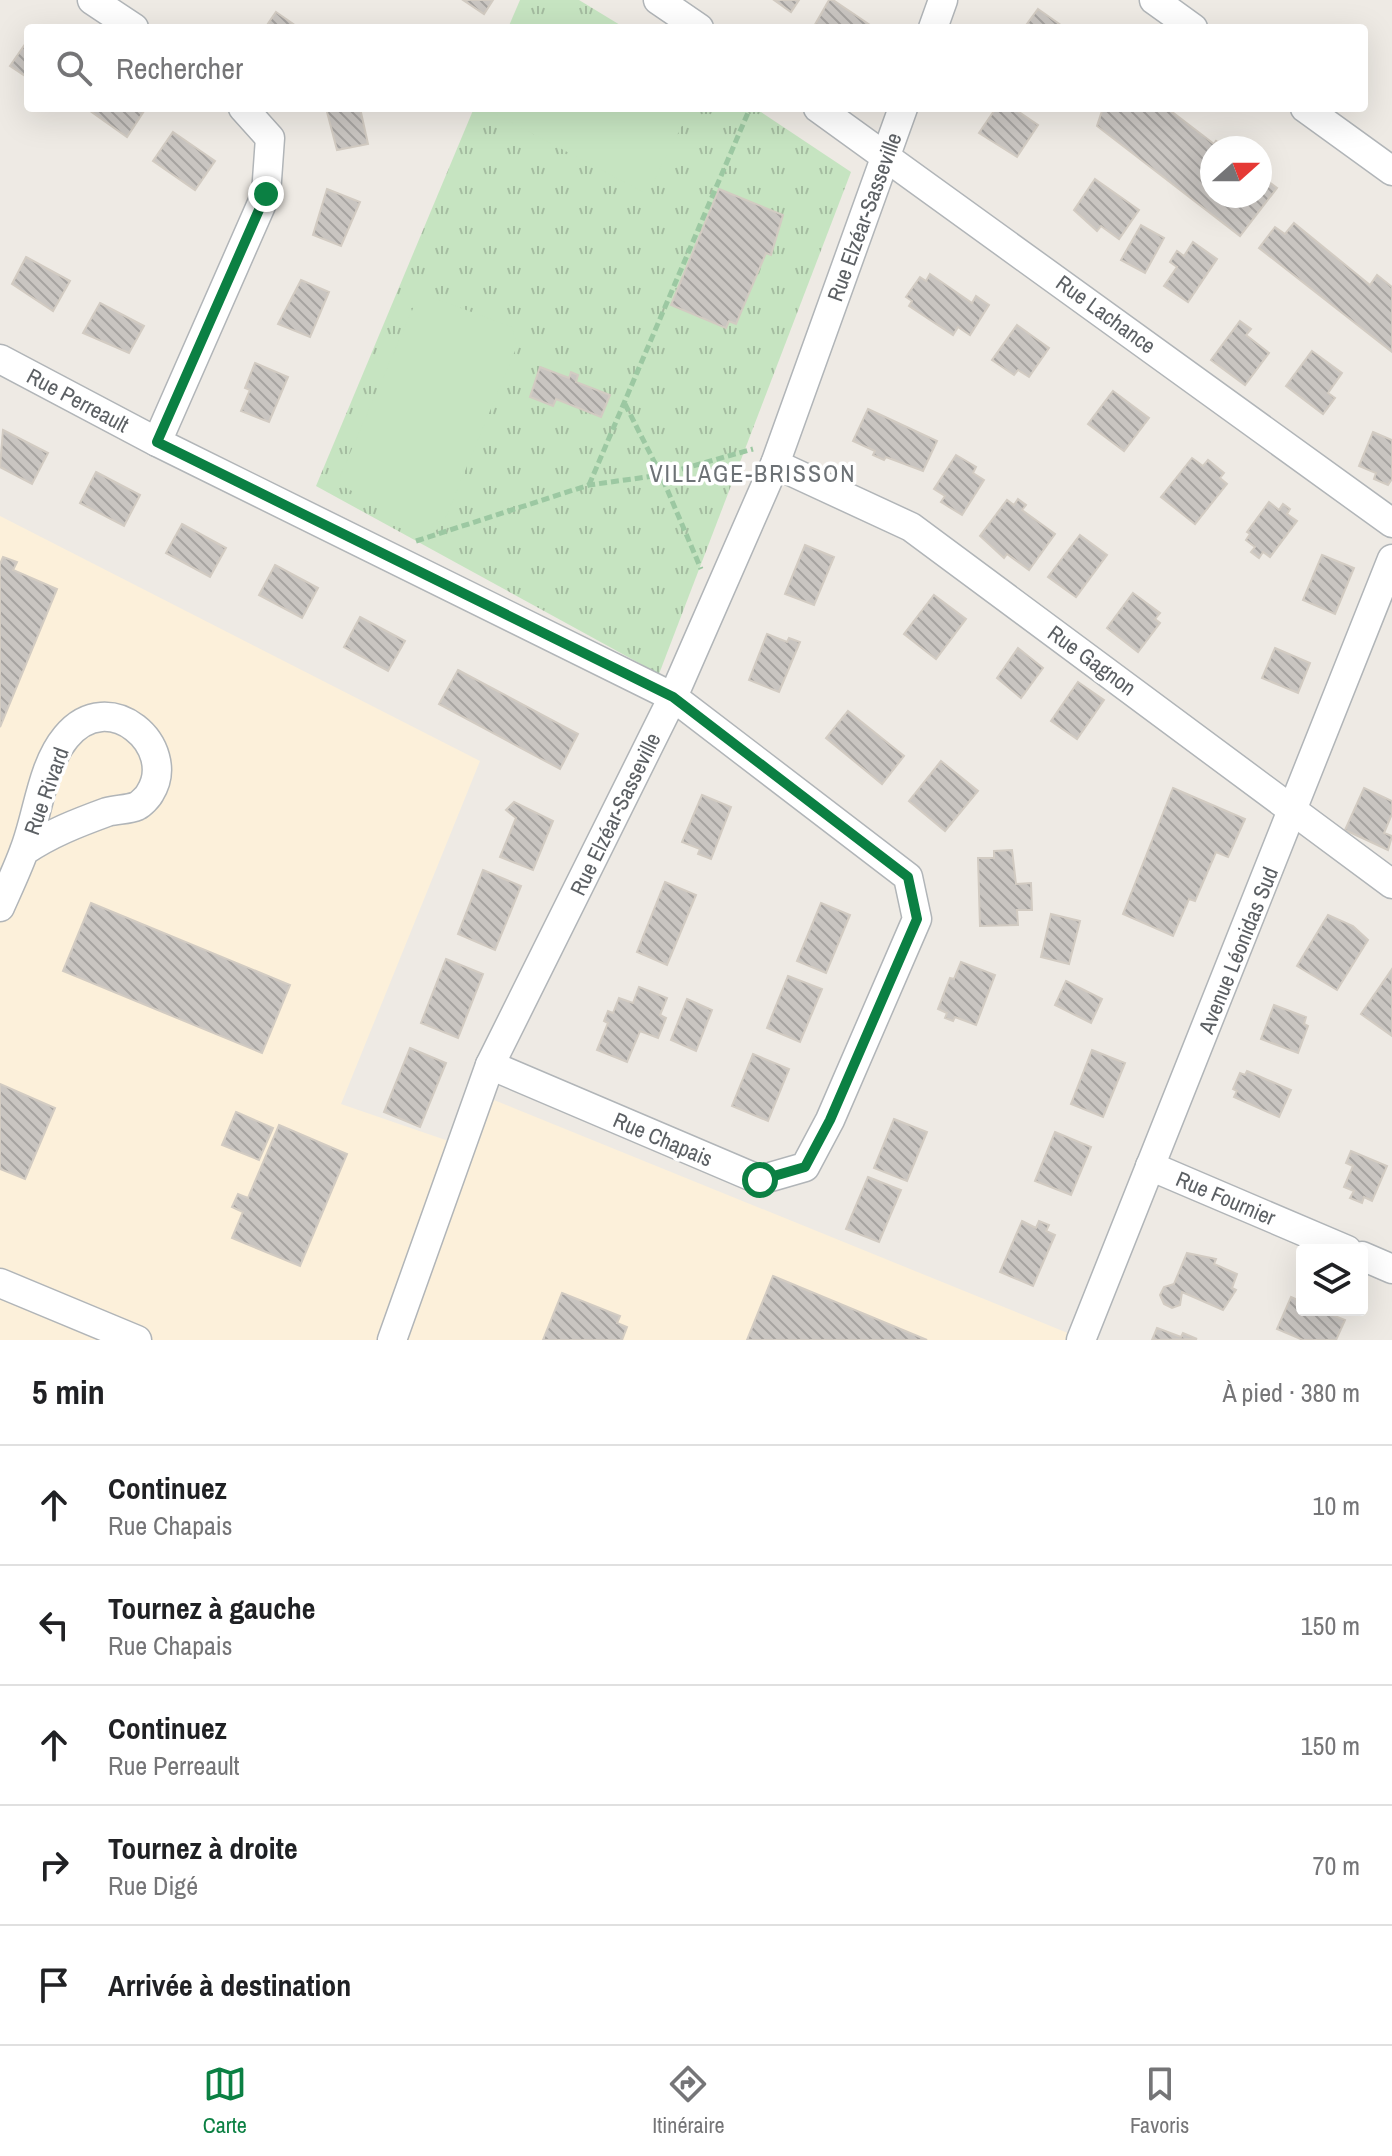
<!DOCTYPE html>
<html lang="fr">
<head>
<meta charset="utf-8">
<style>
  body { margin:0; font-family:"Archivo Narrow",sans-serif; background:#f6f6f6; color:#202124 }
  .controls { position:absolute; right:24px; bottom:24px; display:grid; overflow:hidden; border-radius:8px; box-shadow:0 8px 32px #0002 }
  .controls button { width:72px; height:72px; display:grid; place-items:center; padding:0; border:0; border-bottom:2px solid #e0e0e0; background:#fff; color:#202124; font:40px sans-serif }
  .compass { position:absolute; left:1200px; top:136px; width:72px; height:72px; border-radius:50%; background:#fff; box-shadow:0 8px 32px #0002; rotate:69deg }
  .stop { position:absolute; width:24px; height:24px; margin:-18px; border:6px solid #0b8043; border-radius:50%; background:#fff }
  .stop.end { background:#0b8043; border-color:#fff; box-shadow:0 2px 8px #0008 }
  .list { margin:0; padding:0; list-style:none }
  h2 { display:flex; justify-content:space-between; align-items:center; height:104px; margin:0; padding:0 32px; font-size:34px }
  h2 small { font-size:26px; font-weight:400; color:#757577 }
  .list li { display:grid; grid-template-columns:52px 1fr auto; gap:24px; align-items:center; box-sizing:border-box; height:120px; padding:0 32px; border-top:2px solid #e0e0e0 }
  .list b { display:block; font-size:30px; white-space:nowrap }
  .list p { margin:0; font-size:26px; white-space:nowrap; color:#757577 }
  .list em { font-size:26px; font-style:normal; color:#757577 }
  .icon { flex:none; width:44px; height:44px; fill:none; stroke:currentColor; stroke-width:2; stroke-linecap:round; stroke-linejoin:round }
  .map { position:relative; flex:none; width:1392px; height:1340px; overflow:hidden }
  .search { position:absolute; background:#fff; box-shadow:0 8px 32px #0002; left:24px; right:24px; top:24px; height:88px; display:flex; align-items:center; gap:20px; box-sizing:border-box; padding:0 28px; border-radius:8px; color:#757577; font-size:30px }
  .sheet { height:704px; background:#fff }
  nav { display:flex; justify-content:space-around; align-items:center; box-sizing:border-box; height:112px; border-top:2px solid #e0e0e0; background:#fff; font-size:22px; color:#757577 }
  nav a { display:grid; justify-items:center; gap:4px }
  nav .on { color:#0b8043 }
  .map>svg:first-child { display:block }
  .commercial { fill:#fcf0da }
  .park { fill:url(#park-tufts) }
  .pitch { fill:#c6e4c1 }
  .building { fill:url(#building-back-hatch); stroke:#d2cbc2; stroke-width:2 }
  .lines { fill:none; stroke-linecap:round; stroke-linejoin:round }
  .minor-casing { stroke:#b1b5b8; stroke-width:31 }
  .path { stroke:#9cc8a2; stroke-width:5; stroke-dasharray:8 4; stroke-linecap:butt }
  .minor { stroke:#fff; stroke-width:28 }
  .route { stroke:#0b8043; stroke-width:10 }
  .labels { text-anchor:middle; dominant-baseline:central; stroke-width:7; stroke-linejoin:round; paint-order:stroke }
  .street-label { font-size:22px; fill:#5c6064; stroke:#fff }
  .neighbourhood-label { font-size:24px; letter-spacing:2px; fill:#6d7276; stroke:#fff }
</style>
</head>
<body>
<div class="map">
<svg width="1392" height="1340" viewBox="0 0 1392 1340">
  <defs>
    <pattern id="park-tufts" width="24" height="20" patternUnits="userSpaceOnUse" patternTransform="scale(2)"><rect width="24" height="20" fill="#c6e4c1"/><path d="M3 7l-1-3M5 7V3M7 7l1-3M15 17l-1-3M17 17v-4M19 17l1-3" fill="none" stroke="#a4bca0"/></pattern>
    <pattern id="building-back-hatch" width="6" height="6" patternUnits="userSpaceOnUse" patternTransform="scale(2)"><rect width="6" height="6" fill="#c9c5c1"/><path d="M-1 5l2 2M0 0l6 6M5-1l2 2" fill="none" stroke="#a6a3a0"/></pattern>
  </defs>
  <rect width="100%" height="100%" fill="#eeeae4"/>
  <polygon class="commercial" points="0,516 480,761 341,1104 463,1146 484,1096 1085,1340 0,1340"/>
  <g class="park">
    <polygon points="520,0 579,0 625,28 508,28"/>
    <polygon points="474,108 755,108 851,172 659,674 316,486"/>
  </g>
  <g class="pitch">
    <polygon points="484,108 691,108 647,194"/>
    <polygon points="422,297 431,297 512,327 517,346 443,524 434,532 340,485 341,474 415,304"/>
  </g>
  <g class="building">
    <polygon points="463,0 493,0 484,14"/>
    <polygon points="774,0 799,0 791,12"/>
    <polygon points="829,0 833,0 873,27 813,28"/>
    <polygon points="1038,9 1065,28 1024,28"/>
    <polygon points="276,12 299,28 265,28"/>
    <polygon points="28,40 28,78 10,66"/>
    <polygon points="86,108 146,108 127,137"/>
    <polygon points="326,108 360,108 368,144 337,150"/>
    <polygon points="996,108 1013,108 1038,125 1017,157 979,133"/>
    <polygon points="1103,108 1167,108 1214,144 1216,141 1226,148 1212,148 1212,196 1260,196 1260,175 1277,188 1240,236 1097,126"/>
    <polygon points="173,132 215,161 195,190 153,161"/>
    <polygon points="1095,179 1139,210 1119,239 1101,226 1097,231 1074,210"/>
    <polygon points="327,189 360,202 341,246 313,235"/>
    <polygon points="719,189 783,215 771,255 766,253 736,324 729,321 726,328 671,305"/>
    <polygon points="1294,223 1370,285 1377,275 1392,287 1392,352 1259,248 1275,227 1285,234"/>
    <polygon points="1141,225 1164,238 1145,273 1121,260"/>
    <polygon points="1193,242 1217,259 1188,302 1164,286 1177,267 1170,262 1177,251 1184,256"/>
    <polygon points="26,257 70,281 53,311 12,284"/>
    <polygon points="930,274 972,303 976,296 989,305 970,335 958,327 953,335 909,306 912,301 906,297 920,277 926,281"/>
    <polygon points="301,280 329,292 310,337 278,324"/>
    <polygon points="100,303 144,326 129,353 83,333"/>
    <polygon points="1240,321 1251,329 1246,335 1269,353 1245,385 1211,360"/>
    <polygon points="1017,325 1049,348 1029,377 1018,370 1014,375 992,360"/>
    <polygon points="1312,351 1342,373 1328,393 1335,398 1323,414 1286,386"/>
    <polygon points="255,363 288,377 269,422 241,411 250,390 245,388"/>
    <polygon points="540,367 569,378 571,372 578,375 576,382 610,395 601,417 556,399 553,406 530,397"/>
    <polygon points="1113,391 1149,418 1124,451 1088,424"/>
    <polygon points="868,409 937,441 923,471 886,457 884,460 873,455 875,451 853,441"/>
    <polygon points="3,430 48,453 32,484 0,467"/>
    <polygon points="1373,432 1392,440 1392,479 1388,485 1374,479 1376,473 1359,466"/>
    <polygon points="956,455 976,467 973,473 984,480 962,515 941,502 945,496 934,489"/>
    <polygon points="1192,458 1203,466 1208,460 1224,473 1220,478 1227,484 1195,524 1161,497"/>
    <polygon points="96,472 140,495 124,526 80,503"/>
    <polygon points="1018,499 1026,505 1022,510 1055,534 1029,570 1007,554 1004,558 980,536 1007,500 1014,505"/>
    <polygon points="1269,502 1279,510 1283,504 1290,509 1287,514 1297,521 1270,557 1263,552 1259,558 1251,552 1255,547 1246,540 1250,534 1247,532"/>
    <polygon points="182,524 226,548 210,577 166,553"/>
    <polygon points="1080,535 1107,555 1076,597 1048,577"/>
    <polygon points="805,545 834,557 814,605 785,594"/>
    <polygon points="1322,555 1354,568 1335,614 1303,600"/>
    <polygon points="3,557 17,562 13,570 57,589 0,727 0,564"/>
    <polygon points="275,565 318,588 302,618 259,595"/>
    <polygon points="1133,593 1160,613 1155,619 1160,623 1138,652 1107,628"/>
    <polygon points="934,595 966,619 936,659 904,634"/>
    <polygon points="360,617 405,641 388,671 344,647"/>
    <polygon points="767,634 787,642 789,638 800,642 779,692 749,680"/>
    <polygon points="1018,648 1043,668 1021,698 997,678"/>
    <polygon points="1275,648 1310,663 1298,693 1262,678"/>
    <polygon points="458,670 578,734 560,769 439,704"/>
    <polygon points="1078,682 1104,700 1077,739 1051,721"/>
    <polygon points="848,711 904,756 882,784 826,738"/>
    <polygon points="941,761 978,791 945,831 909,801"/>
    <polygon points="1173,788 1245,819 1228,857 1216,852 1195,901 1189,899 1173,936 1123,914"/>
    <polygon points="1364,788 1392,801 1392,814 1384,833 1392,836 1388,850 1345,830"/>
    <polygon points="702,795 731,807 711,859 698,854 700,849 682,842"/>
    <polygon points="514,802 553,821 533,870 500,857 516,818 506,810"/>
    <polygon points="1012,850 1016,884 1031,883 1032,910 1017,910 1018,925 980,926 978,858 994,858 994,851"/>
    <polygon points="483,870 521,886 495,950 458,934"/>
    <polygon points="665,882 696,895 667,965 637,952"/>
    <polygon points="91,903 290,985 262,1053 63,971"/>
    <polygon points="821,903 850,915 826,973 797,961"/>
    <polygon points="1051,914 1080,921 1069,964 1041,957"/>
    <polygon points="1328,915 1353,926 1368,940 1337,990 1297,966"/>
    <polygon points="446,959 483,974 458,1038 421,1023"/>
    <polygon points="961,962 995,975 976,1025 955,1017 953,1021 945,1018 947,1013 938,1009 950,978 954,979"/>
    <polygon points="1392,969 1392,1036 1361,1014"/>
    <polygon points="788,976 822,989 800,1042 767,1028"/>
    <polygon points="1066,981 1102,999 1091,1023 1055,1005"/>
    <polygon points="639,987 667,998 660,1015 666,1018 658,1038 640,1031 627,1062 597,1050 608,1023 604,1021 608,1011 613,1013 619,998 633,1003"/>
    <polygon points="687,999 712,1010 696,1051 671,1040"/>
    <polygon points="1274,1005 1306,1017 1304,1024 1308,1026 1298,1053 1261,1039"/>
    <polygon points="410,1048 446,1063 420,1127 384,1112"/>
    <polygon points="1092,1050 1125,1063 1103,1117 1071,1104"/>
    <polygon points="753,1054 789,1069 768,1121 732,1106"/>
    <polygon points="1247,1071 1291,1090 1279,1117 1234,1097 1237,1091 1233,1089 1240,1073 1245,1075"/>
    <polygon points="0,1084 55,1108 25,1179 0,1169"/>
    <polygon points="236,1112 273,1128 259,1160 222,1145"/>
    <polygon points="894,1119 927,1132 907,1181 874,1168"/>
    <polygon points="279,1125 347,1154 300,1266 232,1238 243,1212 232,1207 238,1194 248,1198"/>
    <polygon points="1055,1132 1091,1147 1071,1195 1035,1181"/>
    <polygon points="1351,1151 1387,1166 1372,1201 1364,1197 1362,1203 1350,1198 1354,1191 1344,1187 1353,1166 1346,1163"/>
    <polygon points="868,1177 901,1190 879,1242 846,1229"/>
    <polygon points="1022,1221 1036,1228 1039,1221 1049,1225 1046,1231 1055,1235 1033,1286 1000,1272"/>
    <polygon points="1187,1253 1216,1259 1214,1264 1237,1274 1232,1288 1236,1290 1223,1310 1182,1292 1180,1305 1172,1308 1164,1304 1160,1295 1164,1287 1174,1284"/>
    <polygon points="773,1276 927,1340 747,1340"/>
    <polygon points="562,1293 620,1316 617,1323 627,1327 622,1340 543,1340"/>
    <polygon points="1291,1297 1302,1302 1302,1310 1320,1310 1345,1320 1336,1340 1303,1340 1277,1329"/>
    <polygon points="1157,1328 1181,1337 1183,1333 1197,1339 1152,1340"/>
  </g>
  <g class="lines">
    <defs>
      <g id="minor">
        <polyline points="92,0 134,28"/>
        <polyline points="658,0 699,28"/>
        <polyline points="1154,0 1193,28"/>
        <polyline points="933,28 943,0"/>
        <polyline points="818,108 1392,523"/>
        <polyline points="1305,108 1392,171"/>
        <polyline points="0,359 157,442 673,697 908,877 917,919 830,1120 805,1167 760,1180 490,1065"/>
        <polyline points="157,442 266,194 270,138 243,108"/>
        <polyline points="775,464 911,527 1392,884"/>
        <path d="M0 907C8 889 17 870 24 851 38 816 41 767 66 737 109 684 179 747 150 793 148 797 141 804 137 806 128 810 116 809 107 812 77 823 51 833 24 851"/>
        <polyline points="1150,1166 1347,1250"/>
        <polyline points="1362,1256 1392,1269"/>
        <polyline points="0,1283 137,1340"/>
        <polyline points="392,1340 490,1065 673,697 775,464 903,108"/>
        <polyline points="1081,1340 1392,559"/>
      </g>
    </defs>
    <use href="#minor" class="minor-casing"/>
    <g class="path">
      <polyline points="625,404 661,475 701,569"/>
      <polyline points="589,485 750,108"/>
      <polyline points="416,541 589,485 661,475 753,449"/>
    </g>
    <use href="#minor" class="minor"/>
  </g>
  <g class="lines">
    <polyline class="route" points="266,194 157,442 673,697 908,877 917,919 830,1120 805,1167 760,1180"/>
  </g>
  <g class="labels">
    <g class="street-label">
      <text transform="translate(864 217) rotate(-70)">Rue Elzéar-Sasseville</text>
      <text transform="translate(1106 314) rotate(36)">Rue Lachance</text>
      <text transform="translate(78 400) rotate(28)">Rue Perreault</text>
      <text transform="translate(1092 660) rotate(36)">Rue Gagnon</text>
      <text transform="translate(46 791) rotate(-70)">Rue Rivard</text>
      <text transform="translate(615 814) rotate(-64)">Rue Elzéar-Sasseville</text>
      <text transform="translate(1238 950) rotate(-68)">Avenue Léonidas Sud</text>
      <text transform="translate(663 1139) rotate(23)">Rue Chapais</text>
      <text transform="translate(1226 1198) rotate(23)">Rue Fournier</text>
    </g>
    <g class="neighbourhood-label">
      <text x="753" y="473">VILLAGE-BRISSON</text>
    </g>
  </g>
</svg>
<div class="controls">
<button><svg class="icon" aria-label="layers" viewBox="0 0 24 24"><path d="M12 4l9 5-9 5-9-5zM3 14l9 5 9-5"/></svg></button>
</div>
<svg class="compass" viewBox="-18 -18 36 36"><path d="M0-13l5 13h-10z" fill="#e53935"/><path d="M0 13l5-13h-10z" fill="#757577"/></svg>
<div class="stop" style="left:760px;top:1180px"></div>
<div class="stop end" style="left:266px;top:194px"></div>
<div class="search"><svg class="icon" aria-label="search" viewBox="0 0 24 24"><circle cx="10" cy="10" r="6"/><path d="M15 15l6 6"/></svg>Rechercher</div>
</div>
<section class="sheet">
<h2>5 min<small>À pied · 380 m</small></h2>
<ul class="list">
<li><svg class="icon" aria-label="ahead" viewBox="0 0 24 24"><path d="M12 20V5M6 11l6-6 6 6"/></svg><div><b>Continuez</b><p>Rue Chapais</p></div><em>10 m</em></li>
<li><svg class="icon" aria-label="left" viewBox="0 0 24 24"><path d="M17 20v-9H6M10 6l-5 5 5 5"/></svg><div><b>Tournez à gauche</b><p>Rue Chapais</p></div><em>150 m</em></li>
<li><svg class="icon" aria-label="ahead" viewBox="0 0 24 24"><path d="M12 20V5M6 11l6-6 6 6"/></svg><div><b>Continuez</b><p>Rue Perreault</p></div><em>150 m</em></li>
<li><svg class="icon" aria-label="right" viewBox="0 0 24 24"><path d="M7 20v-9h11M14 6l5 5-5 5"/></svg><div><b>Tournez à droite</b><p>Rue Digé</p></div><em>70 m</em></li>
<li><svg class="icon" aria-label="arrive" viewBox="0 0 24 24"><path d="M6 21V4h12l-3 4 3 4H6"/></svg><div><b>Arrivée à destination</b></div></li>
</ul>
</section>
<nav>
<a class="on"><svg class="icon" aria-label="map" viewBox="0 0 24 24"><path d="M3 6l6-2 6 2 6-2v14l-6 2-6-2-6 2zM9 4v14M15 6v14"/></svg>Carte</a>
<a><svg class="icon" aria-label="directions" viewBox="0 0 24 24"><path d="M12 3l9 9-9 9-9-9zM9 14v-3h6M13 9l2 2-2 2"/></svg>Itinéraire</a>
<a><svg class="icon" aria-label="saved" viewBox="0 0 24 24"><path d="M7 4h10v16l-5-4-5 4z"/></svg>Favoris</a>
</nav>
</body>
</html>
